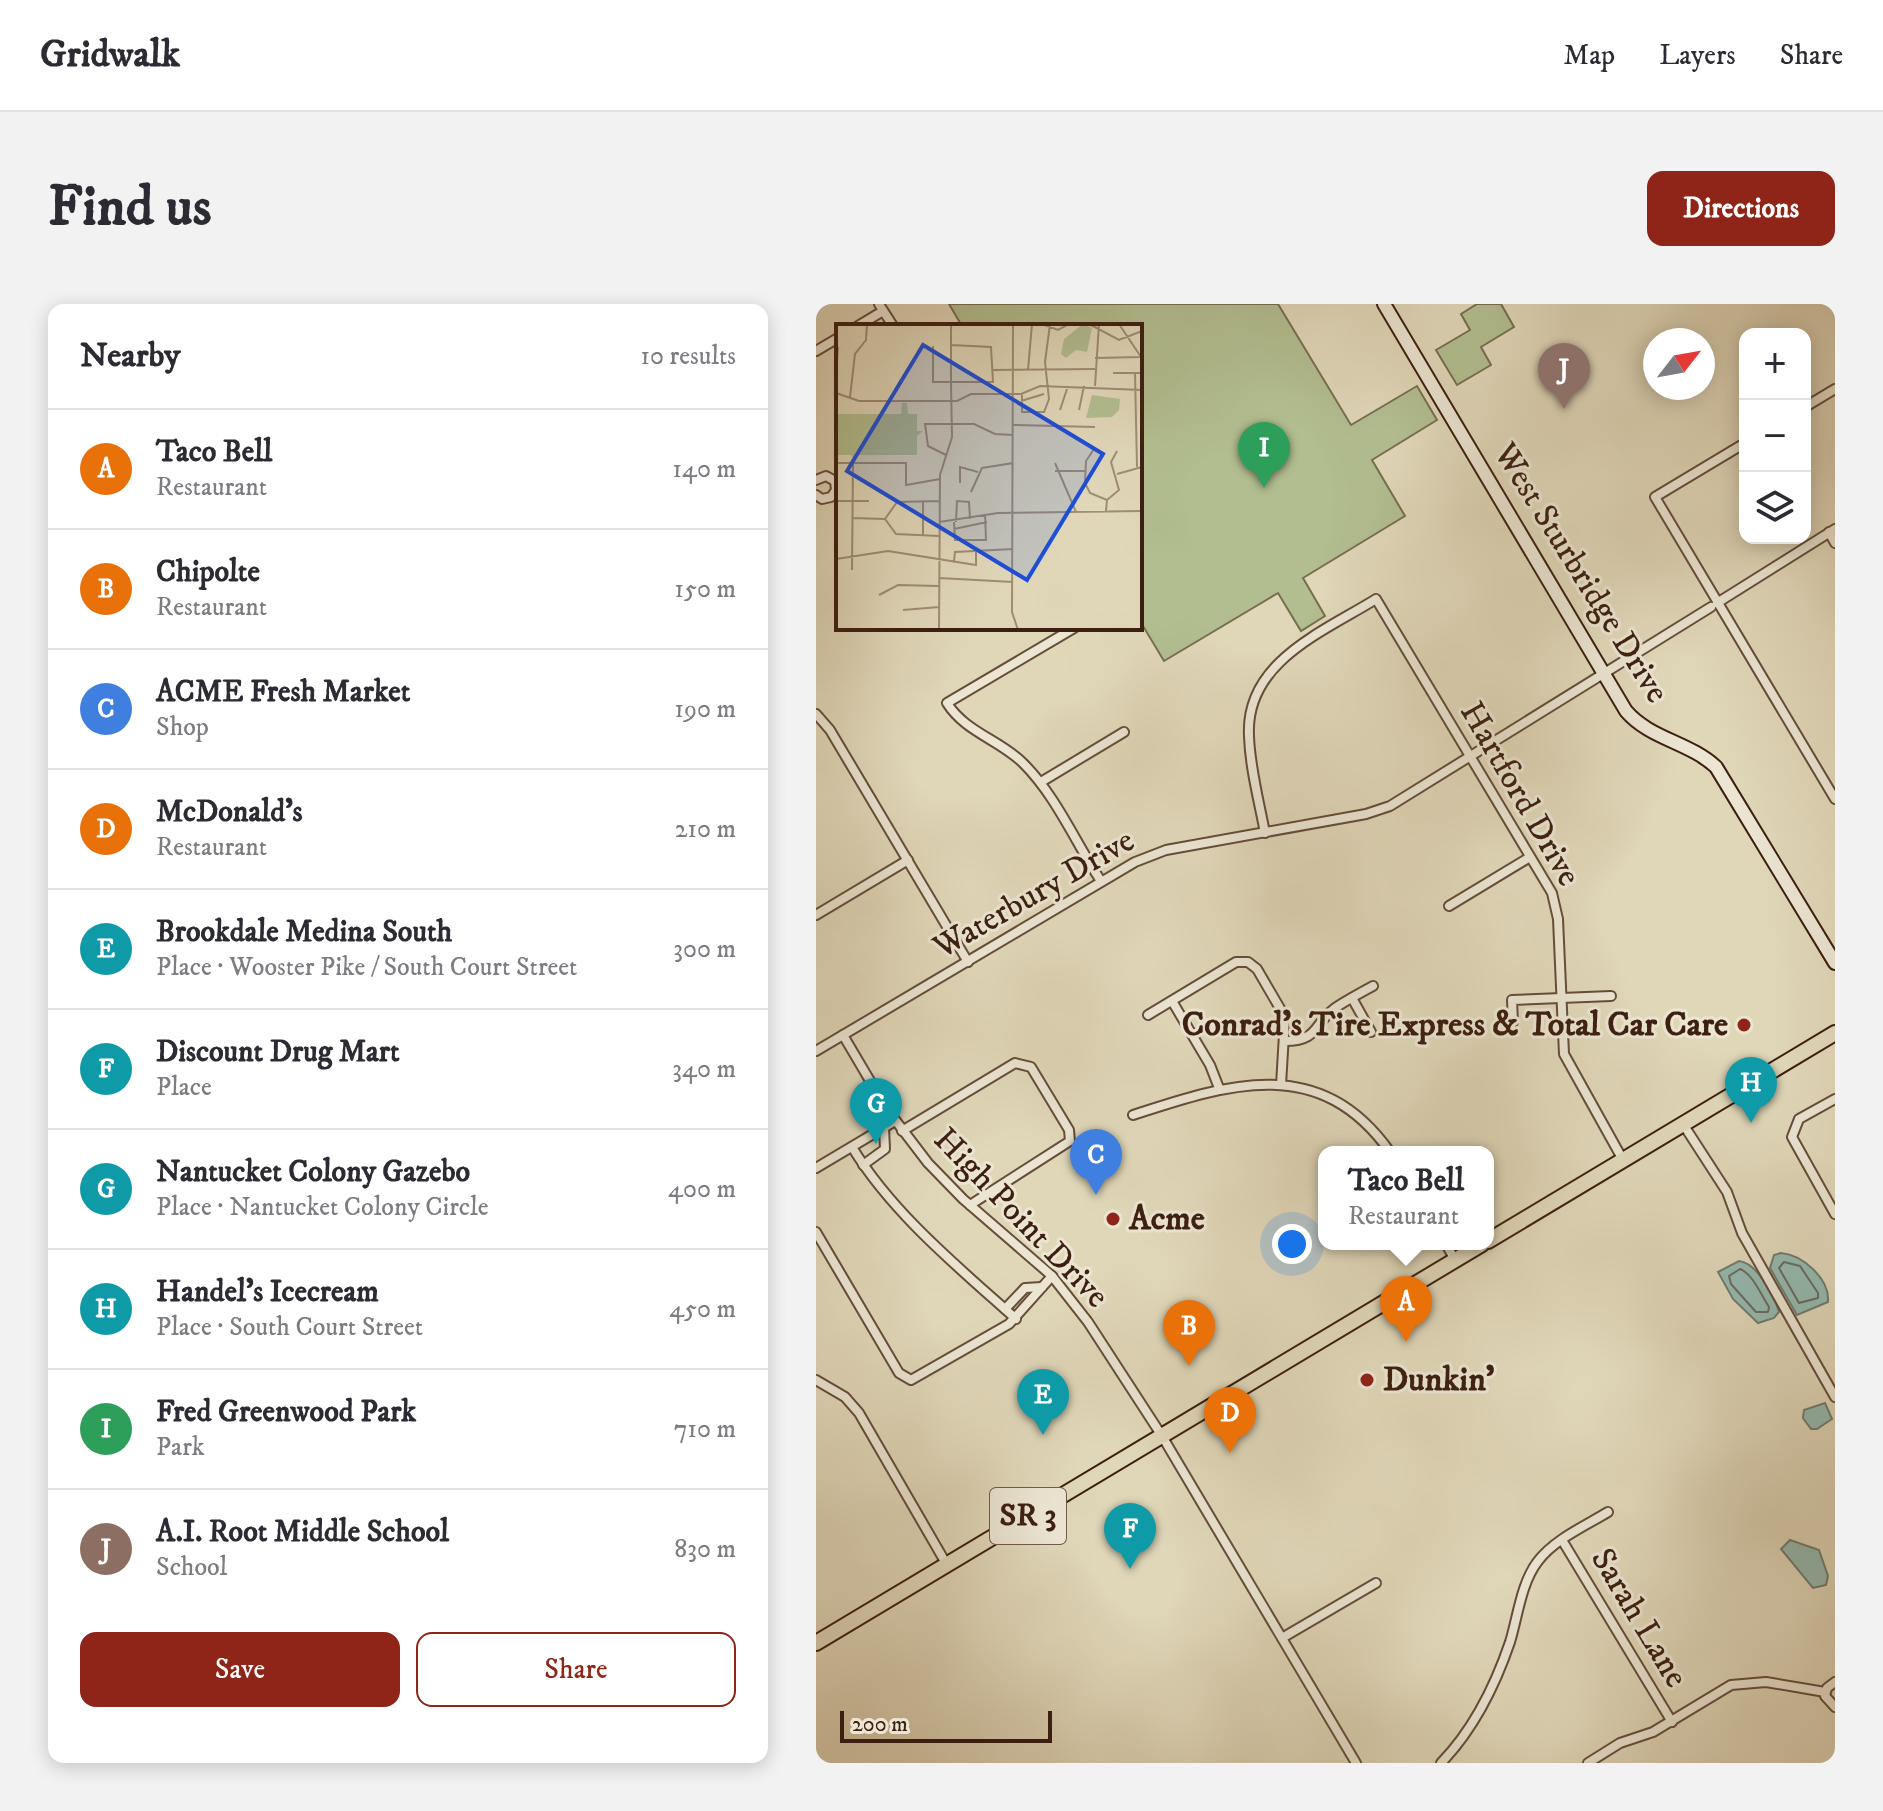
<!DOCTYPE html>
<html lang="en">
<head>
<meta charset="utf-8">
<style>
  body { margin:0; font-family:"IM FELL DW Pica",serif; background:#f2f2f3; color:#2b2b33 }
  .controls { position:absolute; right:24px; top:24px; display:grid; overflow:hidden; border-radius:16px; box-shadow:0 4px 20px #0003 }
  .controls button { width:72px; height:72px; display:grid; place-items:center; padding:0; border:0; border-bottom:2px solid #e1e1e2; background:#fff; color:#2b2b33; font:40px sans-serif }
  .compass { position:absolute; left:827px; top:24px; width:72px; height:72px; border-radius:50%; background:#fff; box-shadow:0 4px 20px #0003; rotate:59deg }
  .scale { position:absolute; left:24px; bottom:20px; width:212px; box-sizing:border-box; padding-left:8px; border:4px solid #3c1f10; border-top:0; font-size:22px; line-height:28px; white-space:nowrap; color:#3c1f10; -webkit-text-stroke:6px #ebe5d2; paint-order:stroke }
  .you { position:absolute; left:476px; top:940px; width:28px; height:28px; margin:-20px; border:6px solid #fff; border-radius:50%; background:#1a73e8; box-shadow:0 0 0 12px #1a73e833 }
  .badge { display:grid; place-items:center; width:52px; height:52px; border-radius:50%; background:#8f2418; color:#fff; font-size:26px; font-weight:700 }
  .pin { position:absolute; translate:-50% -66px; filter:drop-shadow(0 2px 4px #0008) }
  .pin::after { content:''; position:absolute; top:42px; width:28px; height:24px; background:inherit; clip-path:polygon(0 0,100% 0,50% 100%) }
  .popup { position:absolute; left:502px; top:842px; width:176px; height:104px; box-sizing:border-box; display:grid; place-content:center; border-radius:16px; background:#fff; filter:drop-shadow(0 2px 6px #0005); font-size:26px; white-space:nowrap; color:#7c7c81 }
  .popup b { font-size:30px; color:#2b2b33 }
  .popup::after { content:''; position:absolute; left:50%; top:100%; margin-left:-16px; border:16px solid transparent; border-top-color:#fff }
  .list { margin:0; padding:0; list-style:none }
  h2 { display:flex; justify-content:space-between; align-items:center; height:104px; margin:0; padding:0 32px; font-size:34px }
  h2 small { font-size:26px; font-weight:400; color:#7c7c81 }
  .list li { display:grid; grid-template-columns:52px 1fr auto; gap:24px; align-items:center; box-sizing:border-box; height:120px; padding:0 32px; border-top:2px solid #e1e1e2 }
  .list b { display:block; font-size:30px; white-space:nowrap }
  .list p { margin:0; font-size:26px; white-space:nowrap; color:#7c7c81 }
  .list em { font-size:26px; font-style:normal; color:#7c7c81 }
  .actions { display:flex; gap:16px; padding:24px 32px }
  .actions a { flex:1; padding:18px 0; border:2px solid #8f2418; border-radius:16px; text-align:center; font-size:28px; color:#8f2418 }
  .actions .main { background:#8f2418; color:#fff }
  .icon { flex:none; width:44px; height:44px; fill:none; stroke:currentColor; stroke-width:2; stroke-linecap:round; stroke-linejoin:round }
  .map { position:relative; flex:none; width:1019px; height:1459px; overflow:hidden; border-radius:16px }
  header { display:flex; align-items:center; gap:48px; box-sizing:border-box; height:112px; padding:0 40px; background:#fff; border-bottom:2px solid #e1e1e2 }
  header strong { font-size:38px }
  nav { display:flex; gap:44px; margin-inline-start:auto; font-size:28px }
  .intro { display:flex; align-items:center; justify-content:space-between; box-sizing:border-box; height:192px; padding:0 48px }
  h1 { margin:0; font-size:56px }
  .button { padding:20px 36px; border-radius:16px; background:#8f2418; color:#fff; font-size:28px; font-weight:700 }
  main { display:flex; gap:48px; padding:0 48px }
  aside { flex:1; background:#fff; border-radius:16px; box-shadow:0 4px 20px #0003 }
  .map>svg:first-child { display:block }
  .green { fill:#b2be90; stroke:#776e50; stroke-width:2 }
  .water { fill:#94bab0; stroke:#717c70; stroke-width:2 }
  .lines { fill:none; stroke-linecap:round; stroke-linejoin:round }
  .shore { stroke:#686c60; stroke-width:2 }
  .street-casing { stroke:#654d3a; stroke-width:12 }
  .secondary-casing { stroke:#3c1f10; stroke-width:16 }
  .primary-casing { stroke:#3c1f10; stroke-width:18 }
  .street { stroke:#ebe5d2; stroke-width:8 }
  .secondary { stroke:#ebe5d2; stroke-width:12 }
  .primary { stroke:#e0d7b9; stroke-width:14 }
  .poi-dot { fill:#8f2418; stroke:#ebe5d2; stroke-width:3 }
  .labels { text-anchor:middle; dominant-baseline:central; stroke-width:6; stroke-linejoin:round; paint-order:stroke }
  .shield { fill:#ebe5d2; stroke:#705a4a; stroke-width:2 }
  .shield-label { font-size:32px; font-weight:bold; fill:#3c1f10 }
  .street-label { font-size:34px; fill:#3c1f10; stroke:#ebe5d2 }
  .poi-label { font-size:34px; font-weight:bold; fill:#3c1f10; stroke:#ebe5d2; text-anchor:start }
  .inset-road { fill:none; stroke:#9e8d75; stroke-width:2 }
  .view { fill:#1d4ed8; fill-opacity:0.15; stroke:#1d4ed8; stroke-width:4 }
  .inset-edge { fill:none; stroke:#3c1f10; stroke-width:4 }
</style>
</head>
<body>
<header>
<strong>Gridwalk</strong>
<nav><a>Map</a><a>Layers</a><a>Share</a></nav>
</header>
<div class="intro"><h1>Find us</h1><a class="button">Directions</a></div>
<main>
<aside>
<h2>Nearby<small>10 results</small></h2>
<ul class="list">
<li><span class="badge" style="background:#e8710a">A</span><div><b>Taco Bell</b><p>Restaurant</p></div><em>140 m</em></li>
<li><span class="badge" style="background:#e8710a">B</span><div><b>Chipolte</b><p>Restaurant</p></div><em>150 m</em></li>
<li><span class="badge" style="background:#3f7fe0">C</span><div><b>ACME Fresh Market</b><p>Shop</p></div><em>190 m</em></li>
<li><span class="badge" style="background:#e8710a">D</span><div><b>McDonald's</b><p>Restaurant</p></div><em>210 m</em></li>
<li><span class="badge" style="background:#0f9aa8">E</span><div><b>Brookdale Medina South</b><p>Place · Wooster Pike / South Court Street</p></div><em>300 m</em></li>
<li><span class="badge" style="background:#0f9aa8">F</span><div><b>Discount Drug Mart</b><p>Place</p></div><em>340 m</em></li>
<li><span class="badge" style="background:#0f9aa8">G</span><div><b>Nantucket Colony Gazebo</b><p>Place · Nantucket Colony Circle</p></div><em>400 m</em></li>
<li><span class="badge" style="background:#0f9aa8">H</span><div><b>Handel's Icecream</b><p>Place · South Court Street</p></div><em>450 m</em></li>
<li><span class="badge" style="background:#2e9e5b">I</span><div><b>Fred Greenwood Park</b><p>Park</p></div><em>710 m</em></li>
<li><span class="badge" style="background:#8d6e63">J</span><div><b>A.I. Root Middle School</b><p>School</p></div><em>830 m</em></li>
</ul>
<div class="actions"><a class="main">Save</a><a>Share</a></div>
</aside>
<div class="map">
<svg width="1019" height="1459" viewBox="0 0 1019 1459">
  <rect width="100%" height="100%" fill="#e0d7b9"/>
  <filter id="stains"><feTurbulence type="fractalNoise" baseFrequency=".0025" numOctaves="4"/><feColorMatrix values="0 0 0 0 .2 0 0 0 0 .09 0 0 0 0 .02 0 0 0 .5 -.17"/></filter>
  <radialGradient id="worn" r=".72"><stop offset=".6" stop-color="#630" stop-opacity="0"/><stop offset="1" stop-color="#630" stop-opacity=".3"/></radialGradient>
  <g class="green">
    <polygon points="133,0 462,0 535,121 601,82 621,116 556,156 589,212 487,274 509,312 485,327 462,289 348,357 324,317 324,22 146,22"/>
    <polygon points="661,0 685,0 698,23 665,43 675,61 641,81 620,46 654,26 645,10"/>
  </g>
  <g class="water">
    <path d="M965 949C987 951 1014 975 1012 998L981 1011 954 964 958 951Z"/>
    <path d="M923 957C941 959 958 991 963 1008L958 1014 942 1019 917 995 902 968Z"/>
    <polygon points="1009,1099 1016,1115 1001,1125 995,1125 987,1114 988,1106"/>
    <polygon points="974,1236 1003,1246 1012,1272 1010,1281 997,1284 965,1245"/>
  </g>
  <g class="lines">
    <g class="shore">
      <polygon points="968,958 984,962 1002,989 1002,994 983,999 963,964"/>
      <path d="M924 965C937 970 945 991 953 1003L952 1008H940L915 980 913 972Z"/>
    </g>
    <defs>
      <g id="street">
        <polyline points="63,0 77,22"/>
        <polyline points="42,22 67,7"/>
        <polyline points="0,47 22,34"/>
        <polyline points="989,103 1019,85"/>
        <polyline points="929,139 839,193 1019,495"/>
        <polyline points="0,176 10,172 19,177"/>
        <polyline points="0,191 6,195 15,193 20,186 19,177"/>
        <polyline points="1013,228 1019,239"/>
        <polyline points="901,299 1019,225"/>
        <path d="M258 324 131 399C149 428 184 436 207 459 241 493 259 538 285 577"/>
        <polyline points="0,410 14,426 152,658"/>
        <polyline points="225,478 308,428"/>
        <path d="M449 529C443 497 434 464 433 432 429 358 507 328 560 295L736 589 742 615 748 750 807 856"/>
        <polyline points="633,602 714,553"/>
        <polyline points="0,611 92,556"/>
        <polyline points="536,694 555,728"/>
        <polyline points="356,697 394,761 403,784"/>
        <polyline points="332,711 420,658 432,658 441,665 469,713 465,781"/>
        <polyline points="697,718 696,696 795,692"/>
        <polyline points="27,731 70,804 112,859 147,895 236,972 272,1018 346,1132 540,1459"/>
        <path d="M469 737C503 737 497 720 519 704 531 696 544 689 557 682"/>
        <polyline points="0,747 319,558 350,546 550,510 574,502 895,303"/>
        <polyline points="1019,795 983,815 976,833 1019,910"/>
        <path d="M317 811C412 780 504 749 574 848"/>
        <polyline points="867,820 911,888 926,929 1019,1093"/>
        <polyline points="86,827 199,759 215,763 253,826 254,837 154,901"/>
        <path d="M36 843C76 909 142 963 200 1015"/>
        <polyline points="47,861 69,845 68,824"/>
        <polyline points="0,864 79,817"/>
        <polyline points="0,928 83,1069 95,1076 193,1020 236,972"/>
        <polyline points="630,940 639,956"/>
        <polyline points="189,1005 209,984 226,983"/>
        <polyline points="0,1076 29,1093 43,1109 131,1261"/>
        <polyline points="746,1236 856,1418"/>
        <polyline points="466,1334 560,1279"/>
        <polyline points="1019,1378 1011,1384 1009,1392 1019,1403"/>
        <path d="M625 1459C658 1425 679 1382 694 1338 702 1312 705 1279 722 1257 739 1235 769 1222 792 1208"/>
        <polyline points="772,1459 804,1439 837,1428 915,1381 950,1378 1009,1388"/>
      </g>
      <path id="secondary" d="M568 0 810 407C834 435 873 438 900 463L1019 659"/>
      <g id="primary">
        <polyline points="672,937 1019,729"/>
        <polyline points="0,1339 666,940"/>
      </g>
    </defs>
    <use href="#street" class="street-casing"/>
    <use href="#secondary" class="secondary-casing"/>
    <use href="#primary" class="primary-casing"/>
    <use href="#street" class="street"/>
    <use href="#secondary" class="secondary"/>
    <use href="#primary" class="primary"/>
  </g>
  <g class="poi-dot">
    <circle cx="928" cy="721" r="8"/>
    <circle cx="297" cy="915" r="8"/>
    <circle cx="551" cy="1076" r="8"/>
  </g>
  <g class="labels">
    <rect class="shield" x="174" y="1184" width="76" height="56" rx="6"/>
    <g class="shield-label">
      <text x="212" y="1212">SR 3</text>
    </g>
    <g class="street-label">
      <text transform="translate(765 269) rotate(58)">West Sturbridge Drive</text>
      <text transform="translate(704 490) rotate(60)">Hartford Drive</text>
      <text transform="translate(218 590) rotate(-30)">Waterbury Drive</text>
      <text transform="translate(205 914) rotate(46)">High Point Drive</text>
      <text transform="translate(823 1314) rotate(59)">Sarah Lane</text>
    </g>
    <g class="poi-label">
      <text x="912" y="721" text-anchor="end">Conrad's Tire Express &amp; Total Car Care</text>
      <text x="313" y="915">Acme</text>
      <text x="567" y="1076">Dunkin'</text>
    </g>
  </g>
  <g transform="translate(20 20)">
    <rect width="306" height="306" fill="#e0d7b9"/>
    <path d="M247 0 256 4 251 28 240 26 230 34 225 30 228 15ZM256 71 284 75 283 86 276 93 250 94ZM66 79H71L72 90H81V107H87L81 112V131H19V138L15 131H0V90H65Z" fill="#b2be90"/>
    <path class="inset-road" d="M115 0V58M177 0 176 288 182 306M206 0 222 6 233 0M253 0 283 16 306 7M283 0 305 33M97 22V58H157L155 23 115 21M259 34 305 33M157 46 259 45M192 46 196 0M277 49H306M299 49 301 143M0 53 2 23M259 62 263 0M0 69 23 77H121L135 70H185L204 62 306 66M186 69V88H208L213 75 209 38 214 0M14 73 19 30 30 16 31 0M185 77 208 70M224 86 232 62M243 86 248 62M177 101 259 103M258 125 250 137 249 159 254 169 271 176M110 131 92 122 89 100H138L159 110 177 111M0 139H70V161L104 155M219 139 240 188M219 147H250M281 150 306 143M124 159V143L142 148M135 168 146 144 177 139M0 177H33M270 187 271 176 283 166 275 138 281 127M16 194 49 195M49 195 61 178 104 177M49 195 60 210 103 212M103 198 162 189 306 187M118 198 119 216H150L149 190M120 198 121 177 133 178 134 195M118 205 151 198M87 212V177M0 235 52 227 140 241V228M118 237 119 228 177 225M16 246 17 139M103 254 177 258M43 271 62 261 103 262M67 286 103 283M103 306 104 151 116 113 115 59"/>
    <path class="view" d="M87 21 267 130 191 256 11 147Z"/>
    <rect width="306" height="306" class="inset-edge"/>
  </g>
  <rect width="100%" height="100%" filter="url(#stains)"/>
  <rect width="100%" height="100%" fill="url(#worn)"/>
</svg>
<div class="controls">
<button>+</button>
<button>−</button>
<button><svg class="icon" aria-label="layers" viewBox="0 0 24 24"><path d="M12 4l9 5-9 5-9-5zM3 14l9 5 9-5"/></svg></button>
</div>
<svg class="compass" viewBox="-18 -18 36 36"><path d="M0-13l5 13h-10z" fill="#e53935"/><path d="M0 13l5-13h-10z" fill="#7c7c81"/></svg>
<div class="scale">200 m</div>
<div class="you"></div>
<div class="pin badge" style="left:590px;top:1038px;background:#e8710a">A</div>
<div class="popup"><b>Taco Bell</b>Restaurant</div>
<div class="pin badge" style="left:373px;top:1062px;background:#e8710a">B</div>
<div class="pin badge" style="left:280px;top:891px;background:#3f7fe0">C</div>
<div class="pin badge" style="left:414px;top:1149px;background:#e8710a">D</div>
<div class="pin badge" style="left:227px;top:1131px;background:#0f9aa8">E</div>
<div class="pin badge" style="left:314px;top:1265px;background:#0f9aa8">F</div>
<div class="pin badge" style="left:60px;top:840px;background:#0f9aa8">G</div>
<div class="pin badge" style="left:935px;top:819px;background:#0f9aa8">H</div>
<div class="pin badge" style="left:448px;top:184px;background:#2e9e5b">I</div>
<div class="pin badge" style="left:748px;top:105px;background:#8d6e63">J</div>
</div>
</main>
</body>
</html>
